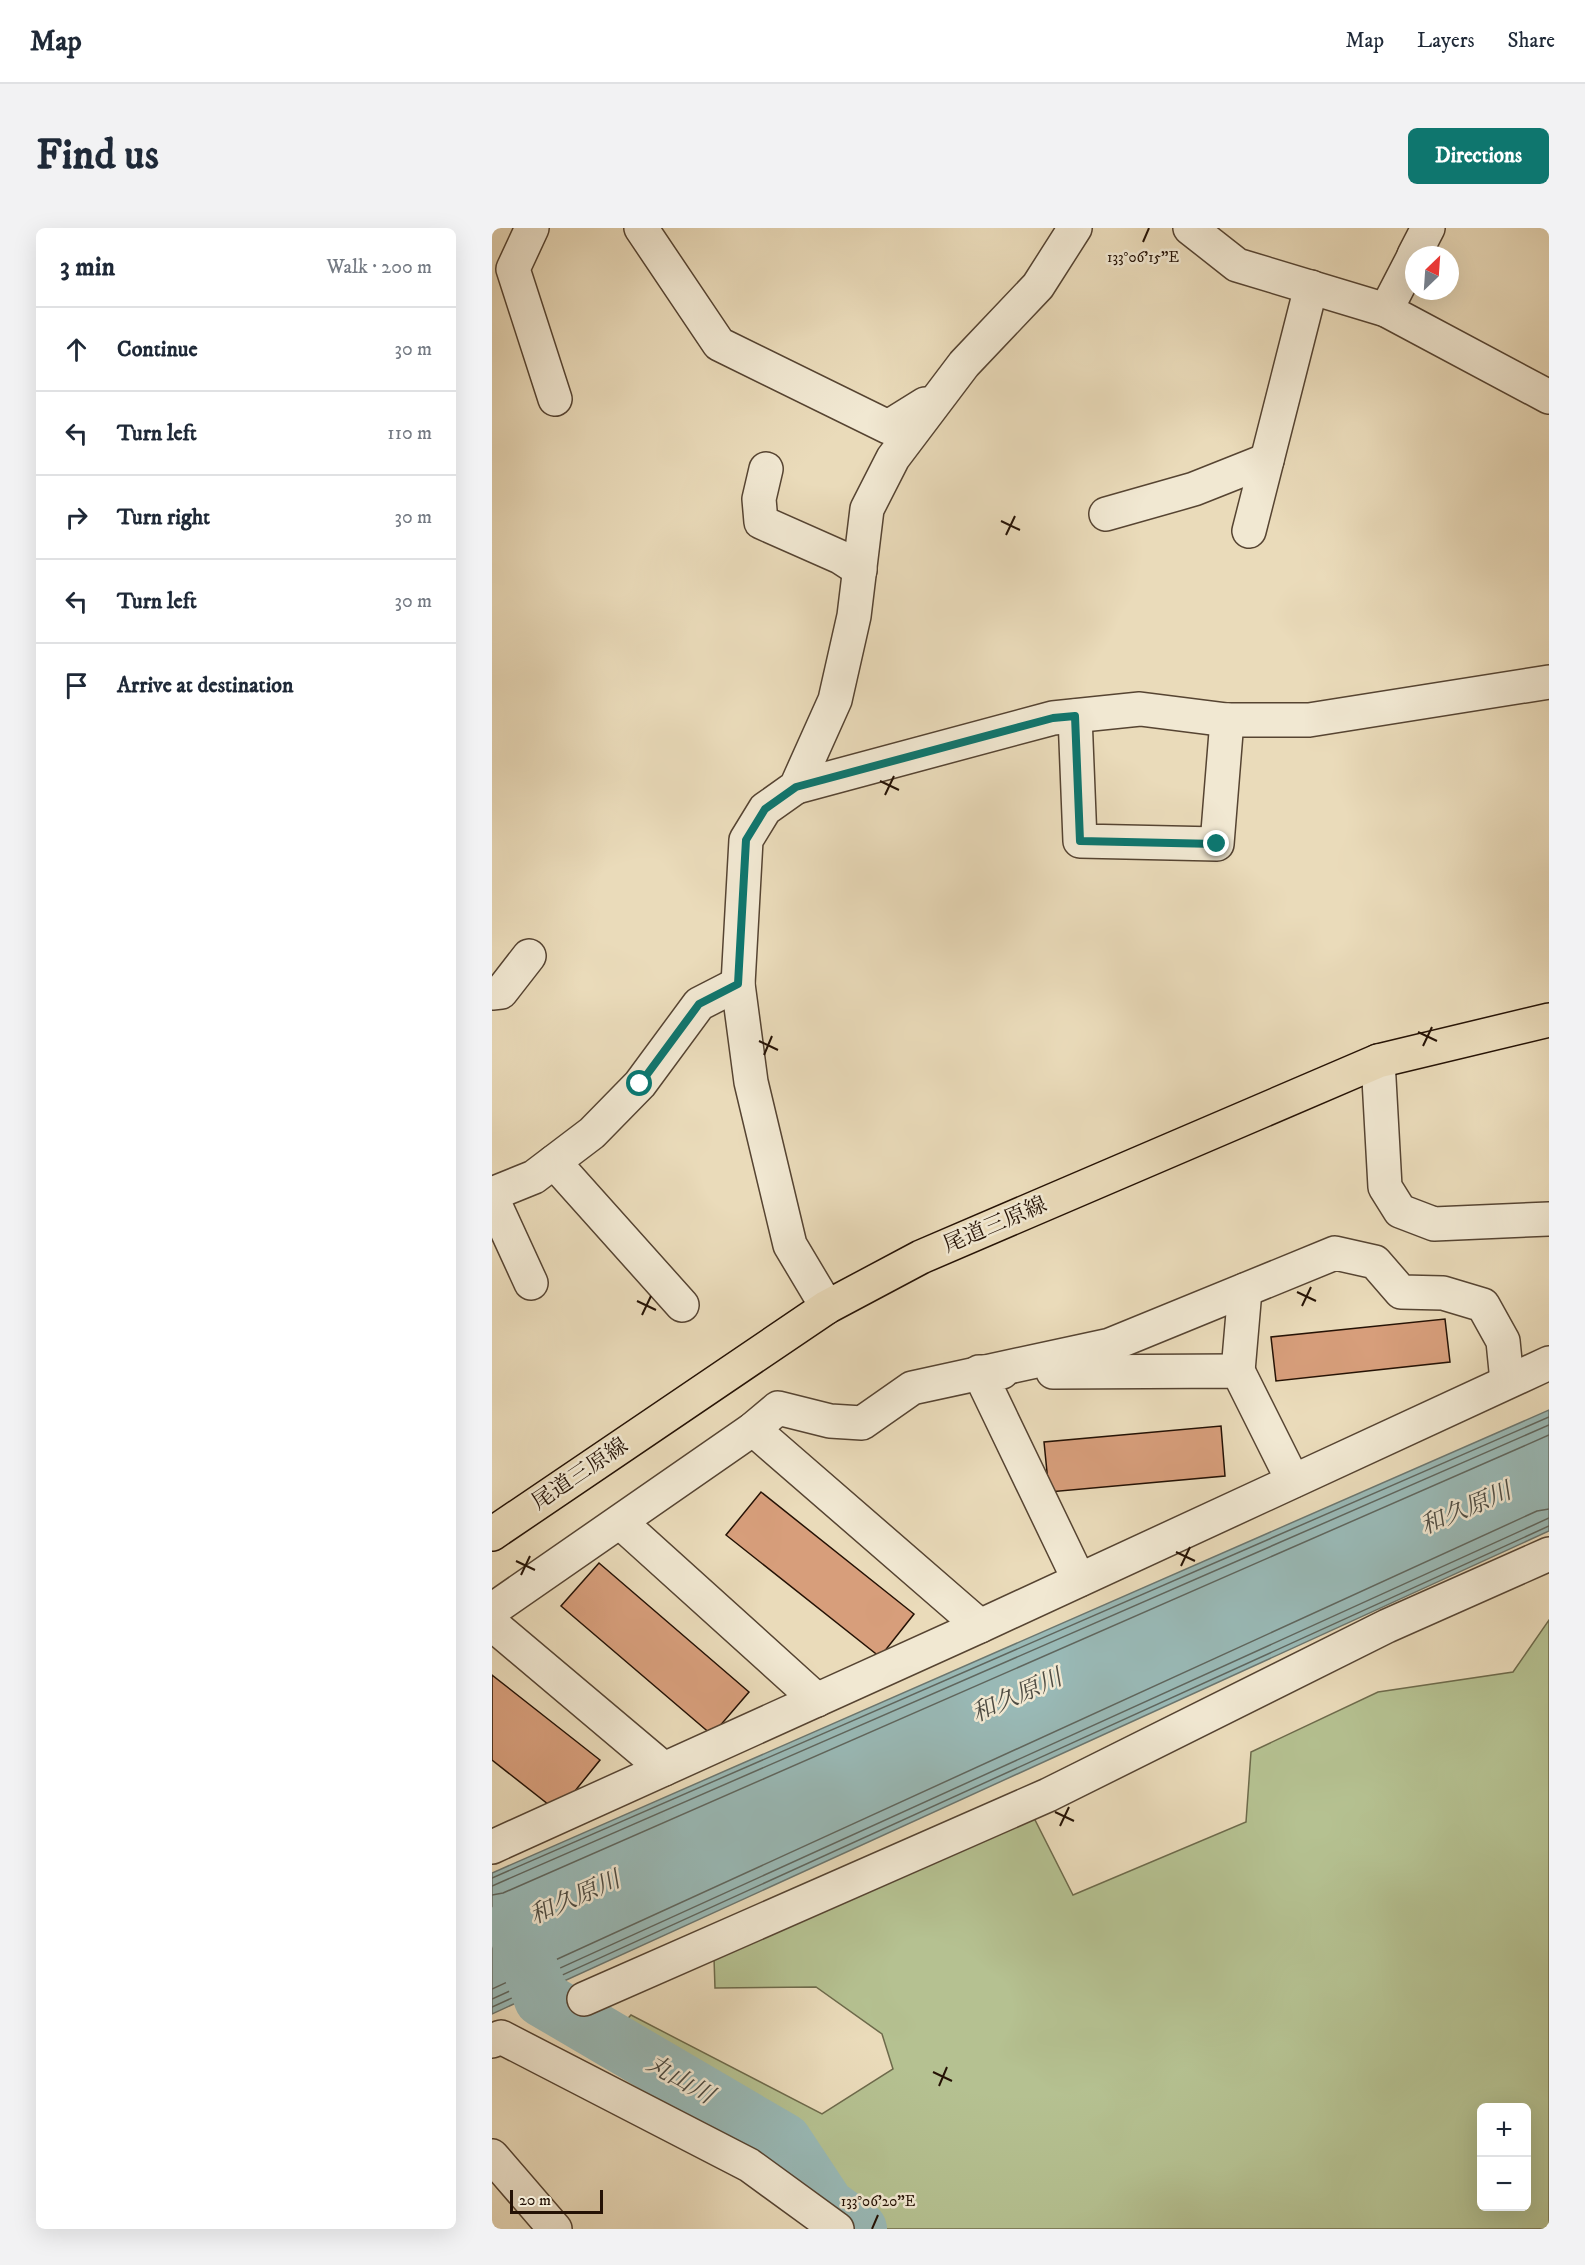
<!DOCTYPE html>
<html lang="en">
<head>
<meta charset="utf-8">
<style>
  body { margin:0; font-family:"IM FELL DW Pica","Noto Serif JP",serif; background:#f2f2f3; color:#1f2937 }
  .controls { position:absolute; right:18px; bottom:18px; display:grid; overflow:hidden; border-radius:9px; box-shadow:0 6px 24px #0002 }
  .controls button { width:54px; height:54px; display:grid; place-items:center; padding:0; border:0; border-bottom:2px solid #e0e1e3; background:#fff; color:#1f2937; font:30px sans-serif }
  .compass { position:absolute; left:913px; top:18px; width:54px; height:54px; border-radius:50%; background:#fff; box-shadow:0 6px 24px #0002; rotate:25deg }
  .scale { position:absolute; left:18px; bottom:15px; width:93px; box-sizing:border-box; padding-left:6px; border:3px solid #251205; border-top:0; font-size:16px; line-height:21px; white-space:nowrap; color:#251205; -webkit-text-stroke:4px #f1e8d2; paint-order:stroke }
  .stop { position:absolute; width:18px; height:18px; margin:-14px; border:4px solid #0f766e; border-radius:50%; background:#fff }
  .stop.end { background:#0f766e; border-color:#fff; box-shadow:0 2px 6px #0008 }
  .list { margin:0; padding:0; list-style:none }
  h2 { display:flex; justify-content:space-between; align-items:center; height:78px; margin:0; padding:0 24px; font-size:26px }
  h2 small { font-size:20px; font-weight:400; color:#747a83 }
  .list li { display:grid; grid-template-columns:39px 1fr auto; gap:18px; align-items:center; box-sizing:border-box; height:84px; padding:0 24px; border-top:2px solid #e0e1e3 }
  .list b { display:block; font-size:22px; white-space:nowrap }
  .list em { font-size:20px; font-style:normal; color:#747a83 }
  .icon { flex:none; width:33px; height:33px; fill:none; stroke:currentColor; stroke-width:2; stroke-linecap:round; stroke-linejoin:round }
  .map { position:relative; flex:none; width:1057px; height:2001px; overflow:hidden; border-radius:9px }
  header { display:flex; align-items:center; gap:36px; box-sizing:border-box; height:84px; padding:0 30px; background:#fff; border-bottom:2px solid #e0e1e3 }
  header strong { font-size:28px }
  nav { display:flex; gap:33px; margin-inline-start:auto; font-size:21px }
  .intro { display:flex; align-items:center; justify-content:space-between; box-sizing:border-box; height:144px; padding:0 36px }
  h1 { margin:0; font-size:42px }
  .button { padding:15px 27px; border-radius:9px; background:#0f766e; color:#fff; font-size:21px; font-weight:700 }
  main { display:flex; gap:36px; padding:0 36px }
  aside { flex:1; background:#fff; border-radius:9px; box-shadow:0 6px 24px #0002 }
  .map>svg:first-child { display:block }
  .green { fill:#b5c191; stroke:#6d6a4b; stroke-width:1.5; fill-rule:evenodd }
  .water { fill:#99b9b6; stroke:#6b766f; stroke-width:1.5 }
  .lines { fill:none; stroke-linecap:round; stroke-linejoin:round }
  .shore { stroke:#5f665e; stroke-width:1.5 }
  .river { stroke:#99b9b6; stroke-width:56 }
  .building { fill:#d79e7b; stroke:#251205; stroke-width:1.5 }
  .minor-casing { stroke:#564432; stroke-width:36 }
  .major-casing { stroke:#251205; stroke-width:36 }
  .minor { stroke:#f1e8d2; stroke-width:33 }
  .major { stroke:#eadbba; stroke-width:33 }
  .route { stroke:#0f766e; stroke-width:8 }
  .ticks { fill:none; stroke:#251205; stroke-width:2 }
  .labels { text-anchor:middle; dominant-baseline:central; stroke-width:5; stroke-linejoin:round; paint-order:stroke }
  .street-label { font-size:22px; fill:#251205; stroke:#f1e8d2 }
  .water-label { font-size:24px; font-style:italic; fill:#4e4c43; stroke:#f1e8d2 }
  .ticks-label { font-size:15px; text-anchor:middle; fill:#251205; stroke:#f1e8d2; stroke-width:5; stroke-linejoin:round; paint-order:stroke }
</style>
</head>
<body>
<header>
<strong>Map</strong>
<nav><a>Map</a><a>Layers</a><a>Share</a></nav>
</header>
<div class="intro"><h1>Find us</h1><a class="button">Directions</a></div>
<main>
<aside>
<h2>3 min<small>Walk · 200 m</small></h2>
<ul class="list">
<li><svg class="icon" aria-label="ahead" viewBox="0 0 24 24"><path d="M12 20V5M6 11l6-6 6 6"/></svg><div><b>Continue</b></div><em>30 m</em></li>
<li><svg class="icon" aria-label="left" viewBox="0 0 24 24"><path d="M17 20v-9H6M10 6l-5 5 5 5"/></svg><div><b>Turn left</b></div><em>110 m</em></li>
<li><svg class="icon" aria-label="right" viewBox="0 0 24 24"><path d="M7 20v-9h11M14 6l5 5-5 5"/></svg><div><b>Turn right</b></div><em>30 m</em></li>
<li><svg class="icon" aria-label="left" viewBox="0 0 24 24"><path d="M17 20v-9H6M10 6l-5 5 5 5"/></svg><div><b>Turn left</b></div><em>30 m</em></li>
<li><svg class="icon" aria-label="arrive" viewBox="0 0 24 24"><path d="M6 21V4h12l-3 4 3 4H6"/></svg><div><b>Arrive at destination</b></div></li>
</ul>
</aside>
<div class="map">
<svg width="1057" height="2001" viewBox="0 0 1057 2001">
  <rect width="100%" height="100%" fill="#eadbba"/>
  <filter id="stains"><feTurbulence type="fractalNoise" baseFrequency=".00333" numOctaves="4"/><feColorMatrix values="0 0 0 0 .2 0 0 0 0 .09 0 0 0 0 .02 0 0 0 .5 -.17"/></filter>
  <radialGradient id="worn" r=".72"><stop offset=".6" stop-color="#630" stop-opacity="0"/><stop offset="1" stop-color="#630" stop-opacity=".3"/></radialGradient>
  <path class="green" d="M1057 1392V2001H384L341 1969 312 1909 245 1877 107 1822 139 1787 330 1886 401 1841 390 1806 324 1759 223 1760 222 1730 541 1588 581 1667 754 1594 759 1524 886 1464 1021 1444ZM990 1880H1034V1978H990Z"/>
  <polygon class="water" points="1057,1182 1057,1303 0,1786 0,1645"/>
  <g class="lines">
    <g class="shore">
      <polyline points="0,1650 1057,1189"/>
      <polyline points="0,1658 1057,1197"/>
      <polyline points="0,1667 11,1665 1057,1207"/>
      <polyline points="0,1761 1045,1283 1057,1281"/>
      <polyline points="0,1771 1057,1290"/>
      <polyline points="0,1779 1057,1298"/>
    </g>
    <polyline class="river" points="22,1697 50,1771 292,1913 335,1978 367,2001"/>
  </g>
  <g class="building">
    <polygon points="953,1091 958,1134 784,1153 779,1109"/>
    <polygon points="729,1198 733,1248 557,1264 552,1214"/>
    <polygon points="269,1264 422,1386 388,1429 234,1307"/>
    <polygon points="107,1335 257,1464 220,1507 69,1378"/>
    <polygon points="0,1447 108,1532 66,1584 0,1532"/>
  </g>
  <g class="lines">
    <defs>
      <g id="minor">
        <polyline points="40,0 21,41 63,171"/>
        <polyline points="149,0 227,116 396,199 433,176"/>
        <polyline points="698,0 745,37 894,82 1057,169"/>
        <polyline points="922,27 936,0"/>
        <polyline points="894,82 922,28"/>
        <polyline points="274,241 267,271 269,294 348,329 368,342"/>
        <polyline points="614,286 702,261 775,232"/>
        <polyline points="757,303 819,59"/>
        <polyline points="583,488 588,613 725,616 735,492"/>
        <polyline points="304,559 561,490 648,481 735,492 817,492 1057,454"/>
        <polyline points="0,765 9,764 37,728"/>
        <polyline points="886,833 893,959 908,983 942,996 1057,991"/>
        <polyline points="62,934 190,1077"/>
        <polyline points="0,966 42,949 100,905 148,856 207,776 246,756"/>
        <polyline points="0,970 39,1055"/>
        <polyline points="335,1079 298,1017 259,854 246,756 254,612 273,581 304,559 343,472 362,388 375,281 401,230 472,136 546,58 583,0"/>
        <polyline points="746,1143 753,1062"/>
        <polyline points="510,1144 487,1144 587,1352"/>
        <polyline points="561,1144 746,1143 801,1253"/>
        <polyline points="261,1201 488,1398"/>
        <polyline points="128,1294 325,1472"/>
        <polyline points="0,1382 261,1201 286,1180 338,1193 370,1195 420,1160 618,1117 843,1025 883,1034 909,1064 951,1065 991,1077 1011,1113 1015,1153"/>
        <polyline points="0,1396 172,1541"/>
        <polyline points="0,1619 488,1398 1057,1135"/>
        <polyline points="92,1771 556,1567 895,1398 1057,1326"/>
        <polyline points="0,1813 9,1809 257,1937 345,2001"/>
        <polyline points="0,1928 63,2001"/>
      </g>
      <polyline id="major" points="0,1306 335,1079 429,1029 886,833 1057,792"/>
    </defs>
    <use href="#minor" class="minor-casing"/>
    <use href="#major" class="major-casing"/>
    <use href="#minor" class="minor"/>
    <use href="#major" class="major"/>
  </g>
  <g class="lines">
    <polyline class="route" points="148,856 207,776 246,756 254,612 273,581 304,559 561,490 583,488 588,613 725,616"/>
  </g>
  <path class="ticks" d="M651 14 657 0M509 293 528 302M514 307 523 288M388 553 407 562M393 567 402 548M926 804 945 813M267 813 286 822M931 818 940 799M272 827 280 808M805 1064 824 1073M145 1073 164 1082M810 1078 819 1059M150 1087 159 1068M684 1324 703 1333M24 1333 43 1342M689 1338 698 1319M29 1347 38 1328M563 1584 582 1593M568 1598 577 1579M441 1844 460 1853M447 1858 455 1839M380 2001 386 1987"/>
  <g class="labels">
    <g class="street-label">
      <text transform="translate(503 997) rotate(-23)">尾道三原線</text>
      <text transform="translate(88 1246) rotate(-34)">尾道三原線</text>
    </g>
    <g class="water-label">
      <text transform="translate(974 1281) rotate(-23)">和久原川</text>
      <text transform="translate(525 1468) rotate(-24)">和久原川</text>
      <text transform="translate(83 1670) rotate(-24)">和久原川</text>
      <text transform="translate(188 1852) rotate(30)">丸山川</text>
    </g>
  </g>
  <g class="ticks-label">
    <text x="651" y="34">133°06'15"E</text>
    <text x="386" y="1978">133°06'20"E</text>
  </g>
  <rect width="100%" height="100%" filter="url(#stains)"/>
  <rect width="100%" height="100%" fill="url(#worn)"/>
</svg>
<div class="controls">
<button>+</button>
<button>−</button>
</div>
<svg class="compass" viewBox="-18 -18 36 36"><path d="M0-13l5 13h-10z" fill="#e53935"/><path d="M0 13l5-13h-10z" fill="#747a83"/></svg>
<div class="scale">20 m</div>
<div class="stop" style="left:148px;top:856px"></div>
<div class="stop end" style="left:725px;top:616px"></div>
</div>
</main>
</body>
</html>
